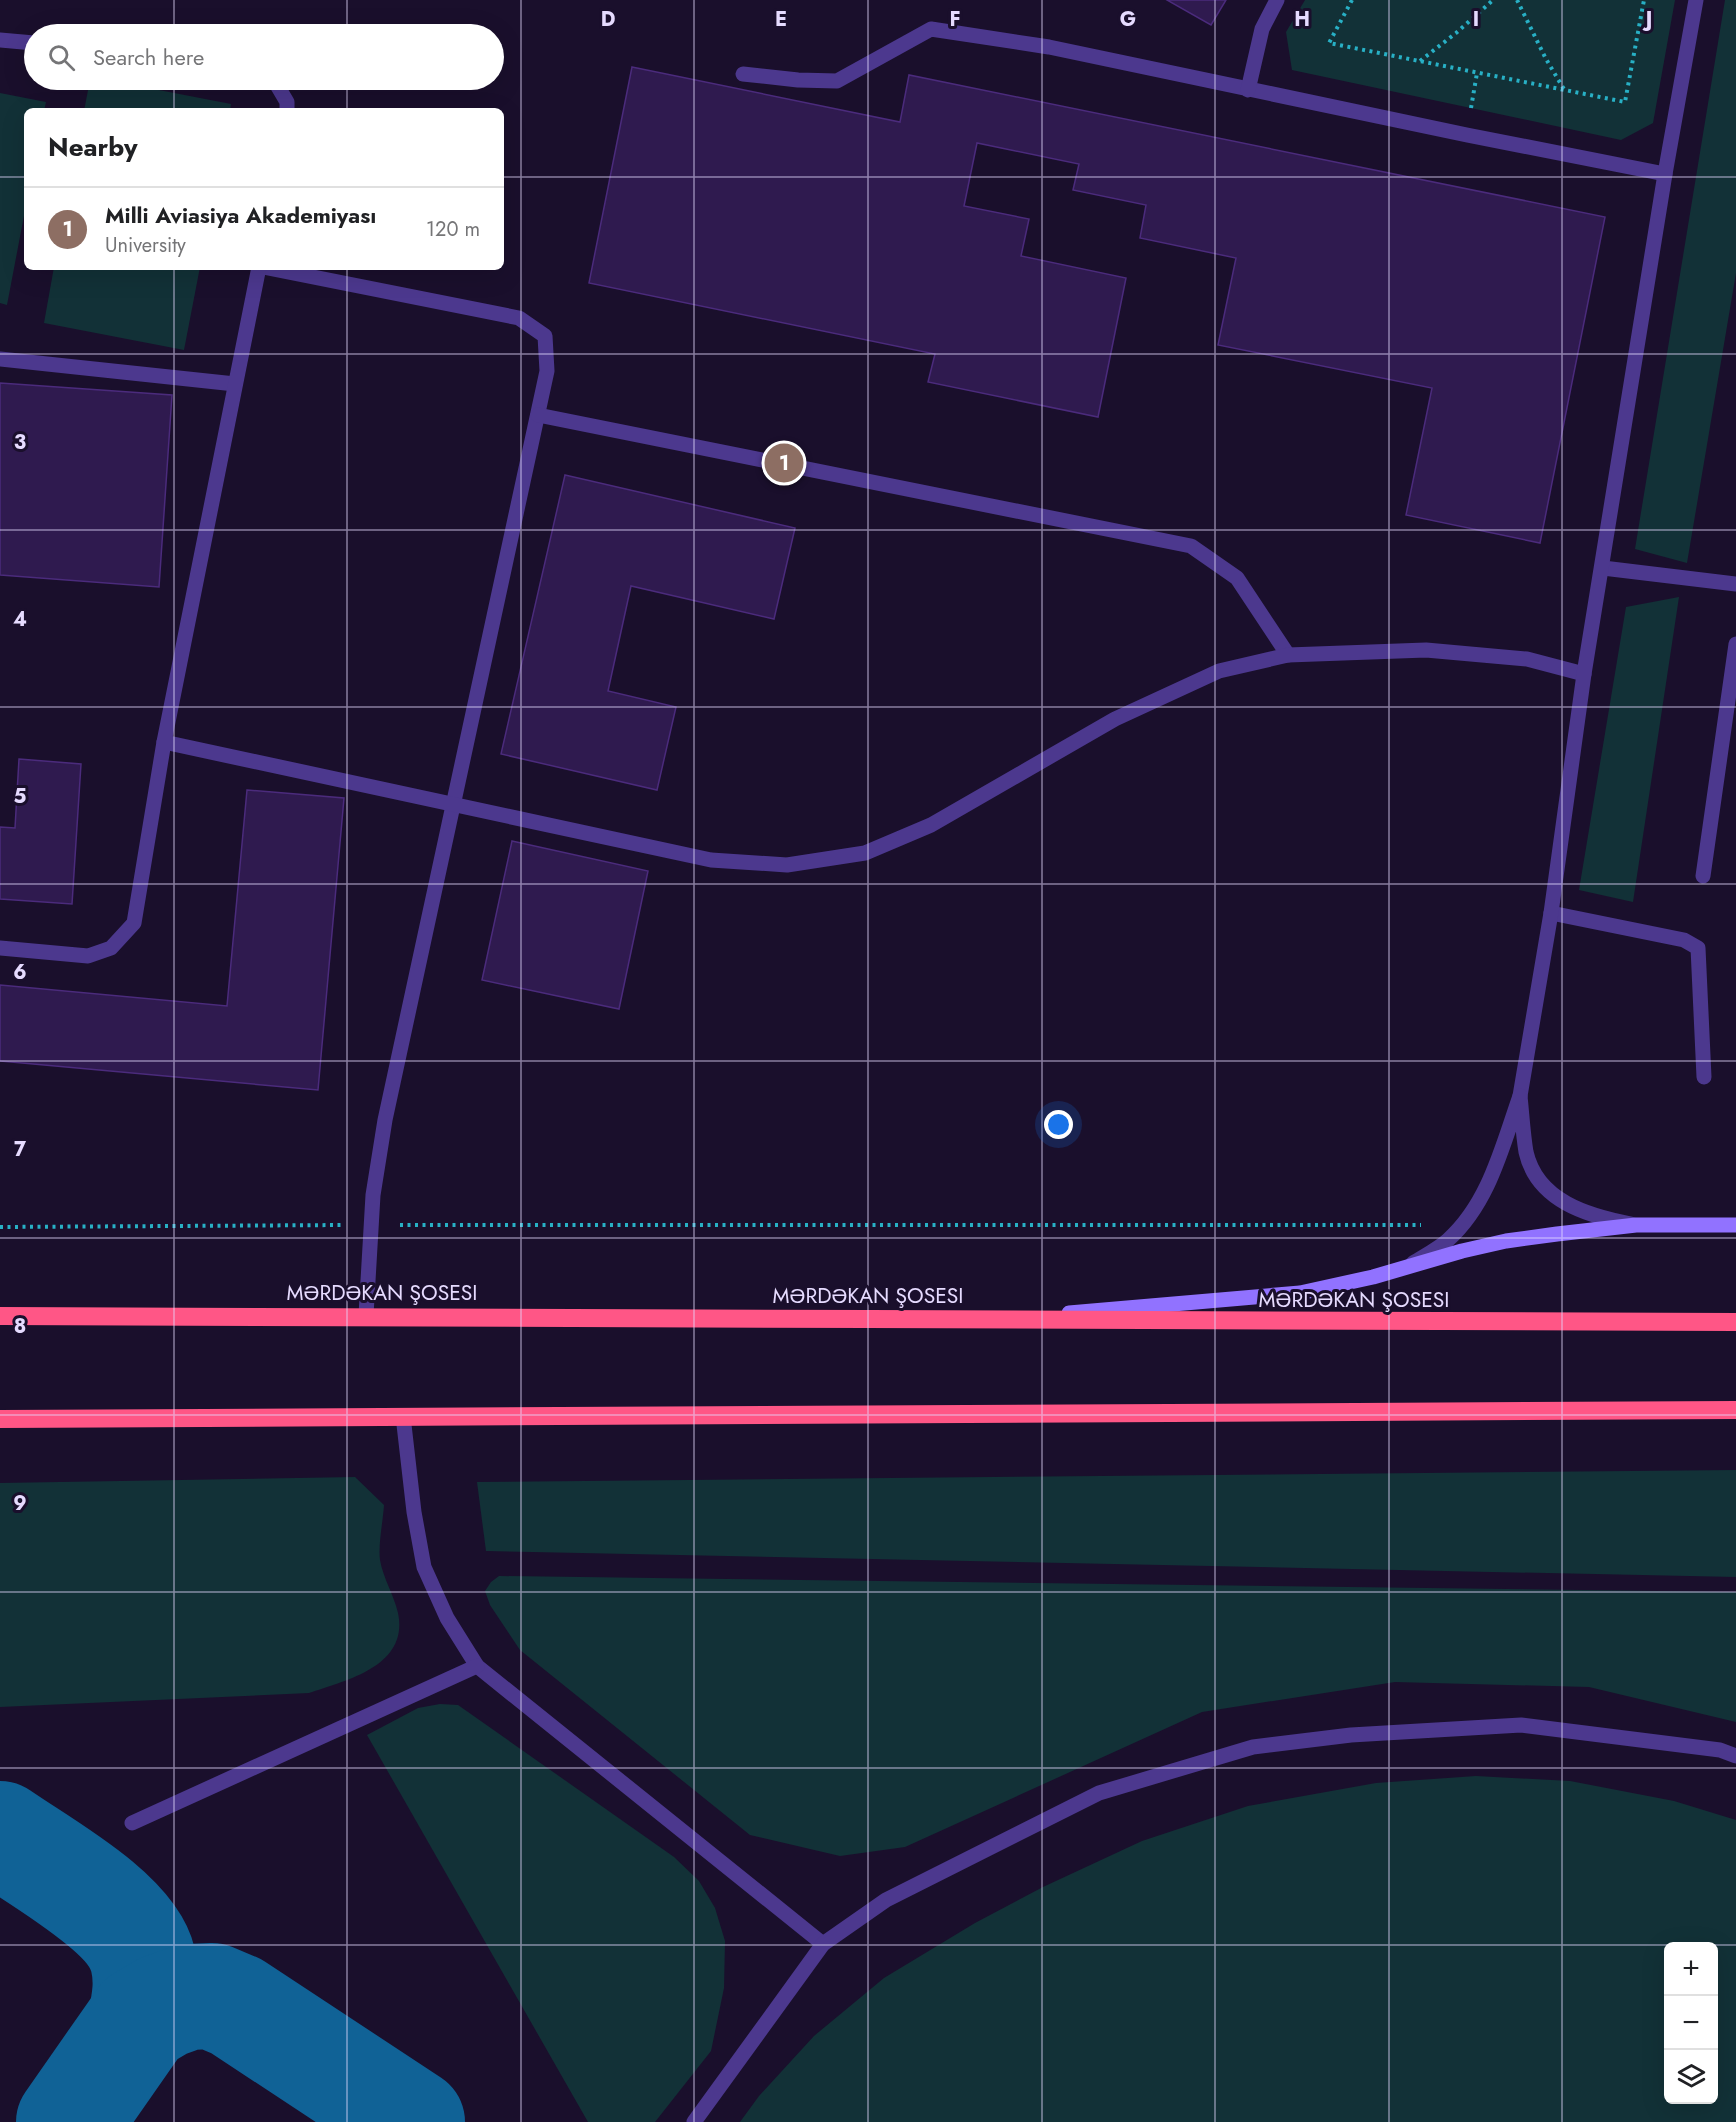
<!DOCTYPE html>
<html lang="en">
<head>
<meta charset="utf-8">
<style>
  body { margin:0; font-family:Jost,sans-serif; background:#f2f2f2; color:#202124 }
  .controls { position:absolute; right:18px; bottom:18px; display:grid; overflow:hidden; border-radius:9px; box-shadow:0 6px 24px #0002 }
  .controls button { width:54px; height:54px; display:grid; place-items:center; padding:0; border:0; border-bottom:2px solid #e0e0e0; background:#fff; color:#202124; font:30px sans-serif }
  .you { position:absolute; left:1059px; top:1125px; width:21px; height:21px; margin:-15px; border:4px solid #fff; border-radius:50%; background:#1a73e8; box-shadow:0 0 0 9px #1a73e833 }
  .badge { display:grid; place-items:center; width:39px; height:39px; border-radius:50%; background:#1a73e8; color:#fff; font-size:20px; font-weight:700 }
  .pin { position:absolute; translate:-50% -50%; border:3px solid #fff; box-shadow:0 2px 6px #0006 }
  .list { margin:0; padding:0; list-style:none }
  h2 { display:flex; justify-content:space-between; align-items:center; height:78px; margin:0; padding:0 24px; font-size:26px }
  h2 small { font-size:20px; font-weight:400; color:#757577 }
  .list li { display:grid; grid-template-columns:39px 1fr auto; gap:18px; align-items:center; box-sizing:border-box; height:84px; padding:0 24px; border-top:2px solid #e0e0e0 }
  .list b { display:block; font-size:22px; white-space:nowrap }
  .list p { margin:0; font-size:20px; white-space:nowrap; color:#757577 }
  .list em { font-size:20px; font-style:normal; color:#757577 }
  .icon { flex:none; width:33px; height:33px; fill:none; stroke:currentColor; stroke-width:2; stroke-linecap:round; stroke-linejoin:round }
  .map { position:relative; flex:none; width:1736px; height:2122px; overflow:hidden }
  .search { position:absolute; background:#fff; box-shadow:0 6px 24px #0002; left:24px; top:24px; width:480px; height:66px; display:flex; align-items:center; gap:15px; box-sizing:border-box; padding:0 21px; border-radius:33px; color:#757577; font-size:22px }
  .panel { position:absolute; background:#fff; box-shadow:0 6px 24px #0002; left:24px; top:108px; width:480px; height:162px; border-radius:9px }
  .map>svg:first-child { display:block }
  .green { fill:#123137; fill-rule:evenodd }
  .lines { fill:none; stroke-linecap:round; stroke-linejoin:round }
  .taxiway { stroke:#106296; stroke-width:106 }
  .building { fill:#2f1a4f; stroke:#4b2b7c; stroke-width:1.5 }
  .path { stroke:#28b0c5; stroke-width:4; stroke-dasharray:3 4.5; stroke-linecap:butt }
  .lane { stroke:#4c388e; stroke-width:15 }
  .secondary { stroke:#9172ff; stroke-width:15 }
  .highway { stroke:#ff5686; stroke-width:18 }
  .grid { fill:none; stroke:#e6dbff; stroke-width:1.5; stroke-opacity:0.55 }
  .labels { text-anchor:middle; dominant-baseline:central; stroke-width:6; stroke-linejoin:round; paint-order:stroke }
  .street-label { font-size:21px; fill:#e6dbff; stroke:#1a0f2c }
  .grid-label { font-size:20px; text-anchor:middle; font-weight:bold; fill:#e6dbff; stroke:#1a0f2c; stroke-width:6; stroke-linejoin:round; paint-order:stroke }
</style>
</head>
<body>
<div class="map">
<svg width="1736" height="2122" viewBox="0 0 1736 2122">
  <rect width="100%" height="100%" fill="#1a0f2c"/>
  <g class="green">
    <polygon points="1305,0 1675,0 1653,123 1621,140 1292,70 1286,32"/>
    <polygon points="1725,0 1736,0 1736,273 1687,563 1635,549"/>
    <polygon points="90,80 107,80 231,104 230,111 84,111"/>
    <polygon points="0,93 46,102 44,111 27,111 27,200 7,305 0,303"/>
    <polygon points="54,267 200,267 184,350 44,323"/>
    <polygon points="1679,597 1633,902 1579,890 1626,607"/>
    <polygon points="1736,1470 1736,1577 486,1551 477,1482"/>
    <path d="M355 1477 384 1505C383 1521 378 1545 380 1560 383 1578 394 1595 398 1613 409 1666 347 1680 309 1693L0 1707V1483Z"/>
    <polygon points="499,1576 1736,1592 1736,1722 1589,1687 1395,1682 1202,1712 905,1847 840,1856 750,1835 520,1650 490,1605 485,1591 491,1582"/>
    <polygon points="440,1704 458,1705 674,1857 699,1881 715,1908 725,1941 724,1988 711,2051 655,2122 588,2122 367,1735 418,1708"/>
    <path d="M1476 1776 1570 1781 1674 1801 1736 1820V2122H740L759 2096 814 2036 884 1978 975 1923 1043 1887 1142 1841 1248 1806 1376 1783ZM1668 1946H1714V2100H1668Z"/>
  </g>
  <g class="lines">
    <g class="taxiway">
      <path d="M0 1834C40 1862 132 1912 143 1960 148 1981 145 1999 141 2019"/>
      <polyline points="69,2122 141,2019 163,2006 188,1997 212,1996 236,2006 412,2122"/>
    </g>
  </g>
  <g class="building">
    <polygon points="1167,0 1226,0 1211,25"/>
    <polygon points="632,67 900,122 909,75 1605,217 1540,543 1406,515 1432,388 1218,345 1236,258 1140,238 1146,205 1073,190 1079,164 977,143 964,206 1029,219 1021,256 1126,278 1098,417 928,382 935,354 589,283"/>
    <polygon points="0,383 172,395 159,587 0,575"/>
    <polygon points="565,475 795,528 774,619 631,586 608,691 676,707 657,790 501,754"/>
    <polygon points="19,759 81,764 72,904 0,899 0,827 15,828"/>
    <polygon points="247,790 344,798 318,1090 0,1061 0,985 227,1006"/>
    <polygon points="512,841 648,871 619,1009 482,980"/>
  </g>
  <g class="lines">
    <g class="path">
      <polyline points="1352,0 1329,43 1625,102 1644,0"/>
      <polyline points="1517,0 1546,59 1565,91"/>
      <polyline points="1420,61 1456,33 1493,0"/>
      <polyline points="1471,108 1477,73"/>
      <polyline points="400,1225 1421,1225"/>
      <polyline points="0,1227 344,1225"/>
    </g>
    <g class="lane">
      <polyline points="0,40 34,43"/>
      <polyline points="743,74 798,80 837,81 931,29 1049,47 1467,135 1665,174"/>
      <polyline points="274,80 287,102 287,111"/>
      <polyline points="1248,90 1262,29 1277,0"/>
      <polyline points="263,267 519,318 545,336 547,371 385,1120 373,1195 366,1315"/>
      <polyline points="0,359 235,384"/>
      <polyline points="538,415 1191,546 1237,578 1288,655"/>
      <polyline points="1603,568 1736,584"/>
      <polyline points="164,742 711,860 787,865 865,853 931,825 1115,719 1219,671 1288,655 1426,650 1527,659 1584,674"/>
      <polyline points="1703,876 1736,644"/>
      <polyline points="1551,913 1684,940 1698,948 1704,1077"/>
      <polyline points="0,948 88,956 111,948 134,923 164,742 259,267"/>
      <polyline points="1520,1096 1551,913 1584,674 1665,174 1696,0"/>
      <path d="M1413 1263C1424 1256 1438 1249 1448 1240 1489 1203 1502 1147 1520 1096 1522 1115 1523 1134 1526 1152 1537 1201 1588 1216 1631 1224"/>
      <polyline points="403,1416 414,1512 424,1567 447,1618 477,1666 823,1944"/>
      <polyline points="132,1823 477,1666"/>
      <polyline points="694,2122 823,1944 886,1900 1099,1793 1253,1747 1351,1735 1521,1725 1720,1750 1736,1756"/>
    </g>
    <polyline class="secondary" points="1069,1313 1300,1293 1373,1277 1462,1251 1506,1241 1557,1234 1636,1225 1736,1225"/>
    <g class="highway">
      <path d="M0 1316C579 1314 1157 1324 1736 1322"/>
      <polyline points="0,1419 1736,1410"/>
    </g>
  </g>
  <path class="grid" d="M174 0V34M347 0V34M521 0V2122M694 0V2122M868 0V2122M1042 0V2122M1215 0V2122M1389 0V2122M1562 0V2122M174 80V111M347 80V111M0 177H27M501 177H1736M174 267V2122M347 267V2122M0 354H1736M0 530H1736M0 707H1736M0 884H1736M0 1061H1736M0 1238H1736M0 1415H1736M0 1592H1736M0 1768H1736M0 1945H1736"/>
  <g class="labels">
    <g class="street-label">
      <text x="382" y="1293">MƏRDƏKAN ŞOSESI</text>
      <text x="868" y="1296">MƏRDƏKAN ŞOSESI</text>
      <text x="1354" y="1300">MƏRDƏKAN ŞOSESI</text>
    </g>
  </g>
  <g class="grid-label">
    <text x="608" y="26">D</text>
    <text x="781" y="26">E</text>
    <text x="955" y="26">F</text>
    <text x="1128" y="26">G</text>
    <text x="1302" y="26">H</text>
    <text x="1476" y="26">I</text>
    <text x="1649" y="26">J</text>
    <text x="20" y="449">3</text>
    <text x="20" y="626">4</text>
    <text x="20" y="803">5</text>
    <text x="20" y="979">6</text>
    <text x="20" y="1156">7</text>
    <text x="20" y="1333">8</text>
    <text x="20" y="1510">9</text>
  </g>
</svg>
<div class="controls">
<button>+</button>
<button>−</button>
<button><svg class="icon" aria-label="layers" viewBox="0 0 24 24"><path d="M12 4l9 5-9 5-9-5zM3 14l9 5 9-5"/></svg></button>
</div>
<div class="you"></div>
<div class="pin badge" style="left:784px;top:463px;background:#8d6e63">1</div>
<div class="search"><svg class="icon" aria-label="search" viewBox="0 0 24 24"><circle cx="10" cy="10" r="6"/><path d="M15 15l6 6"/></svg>Search here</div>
<section class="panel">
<h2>Nearby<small></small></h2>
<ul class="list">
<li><span class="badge" style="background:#8d6e63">1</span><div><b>Milli Aviasiya Akademiyası</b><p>University</p></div><em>120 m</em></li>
</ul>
</section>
</div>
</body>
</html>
